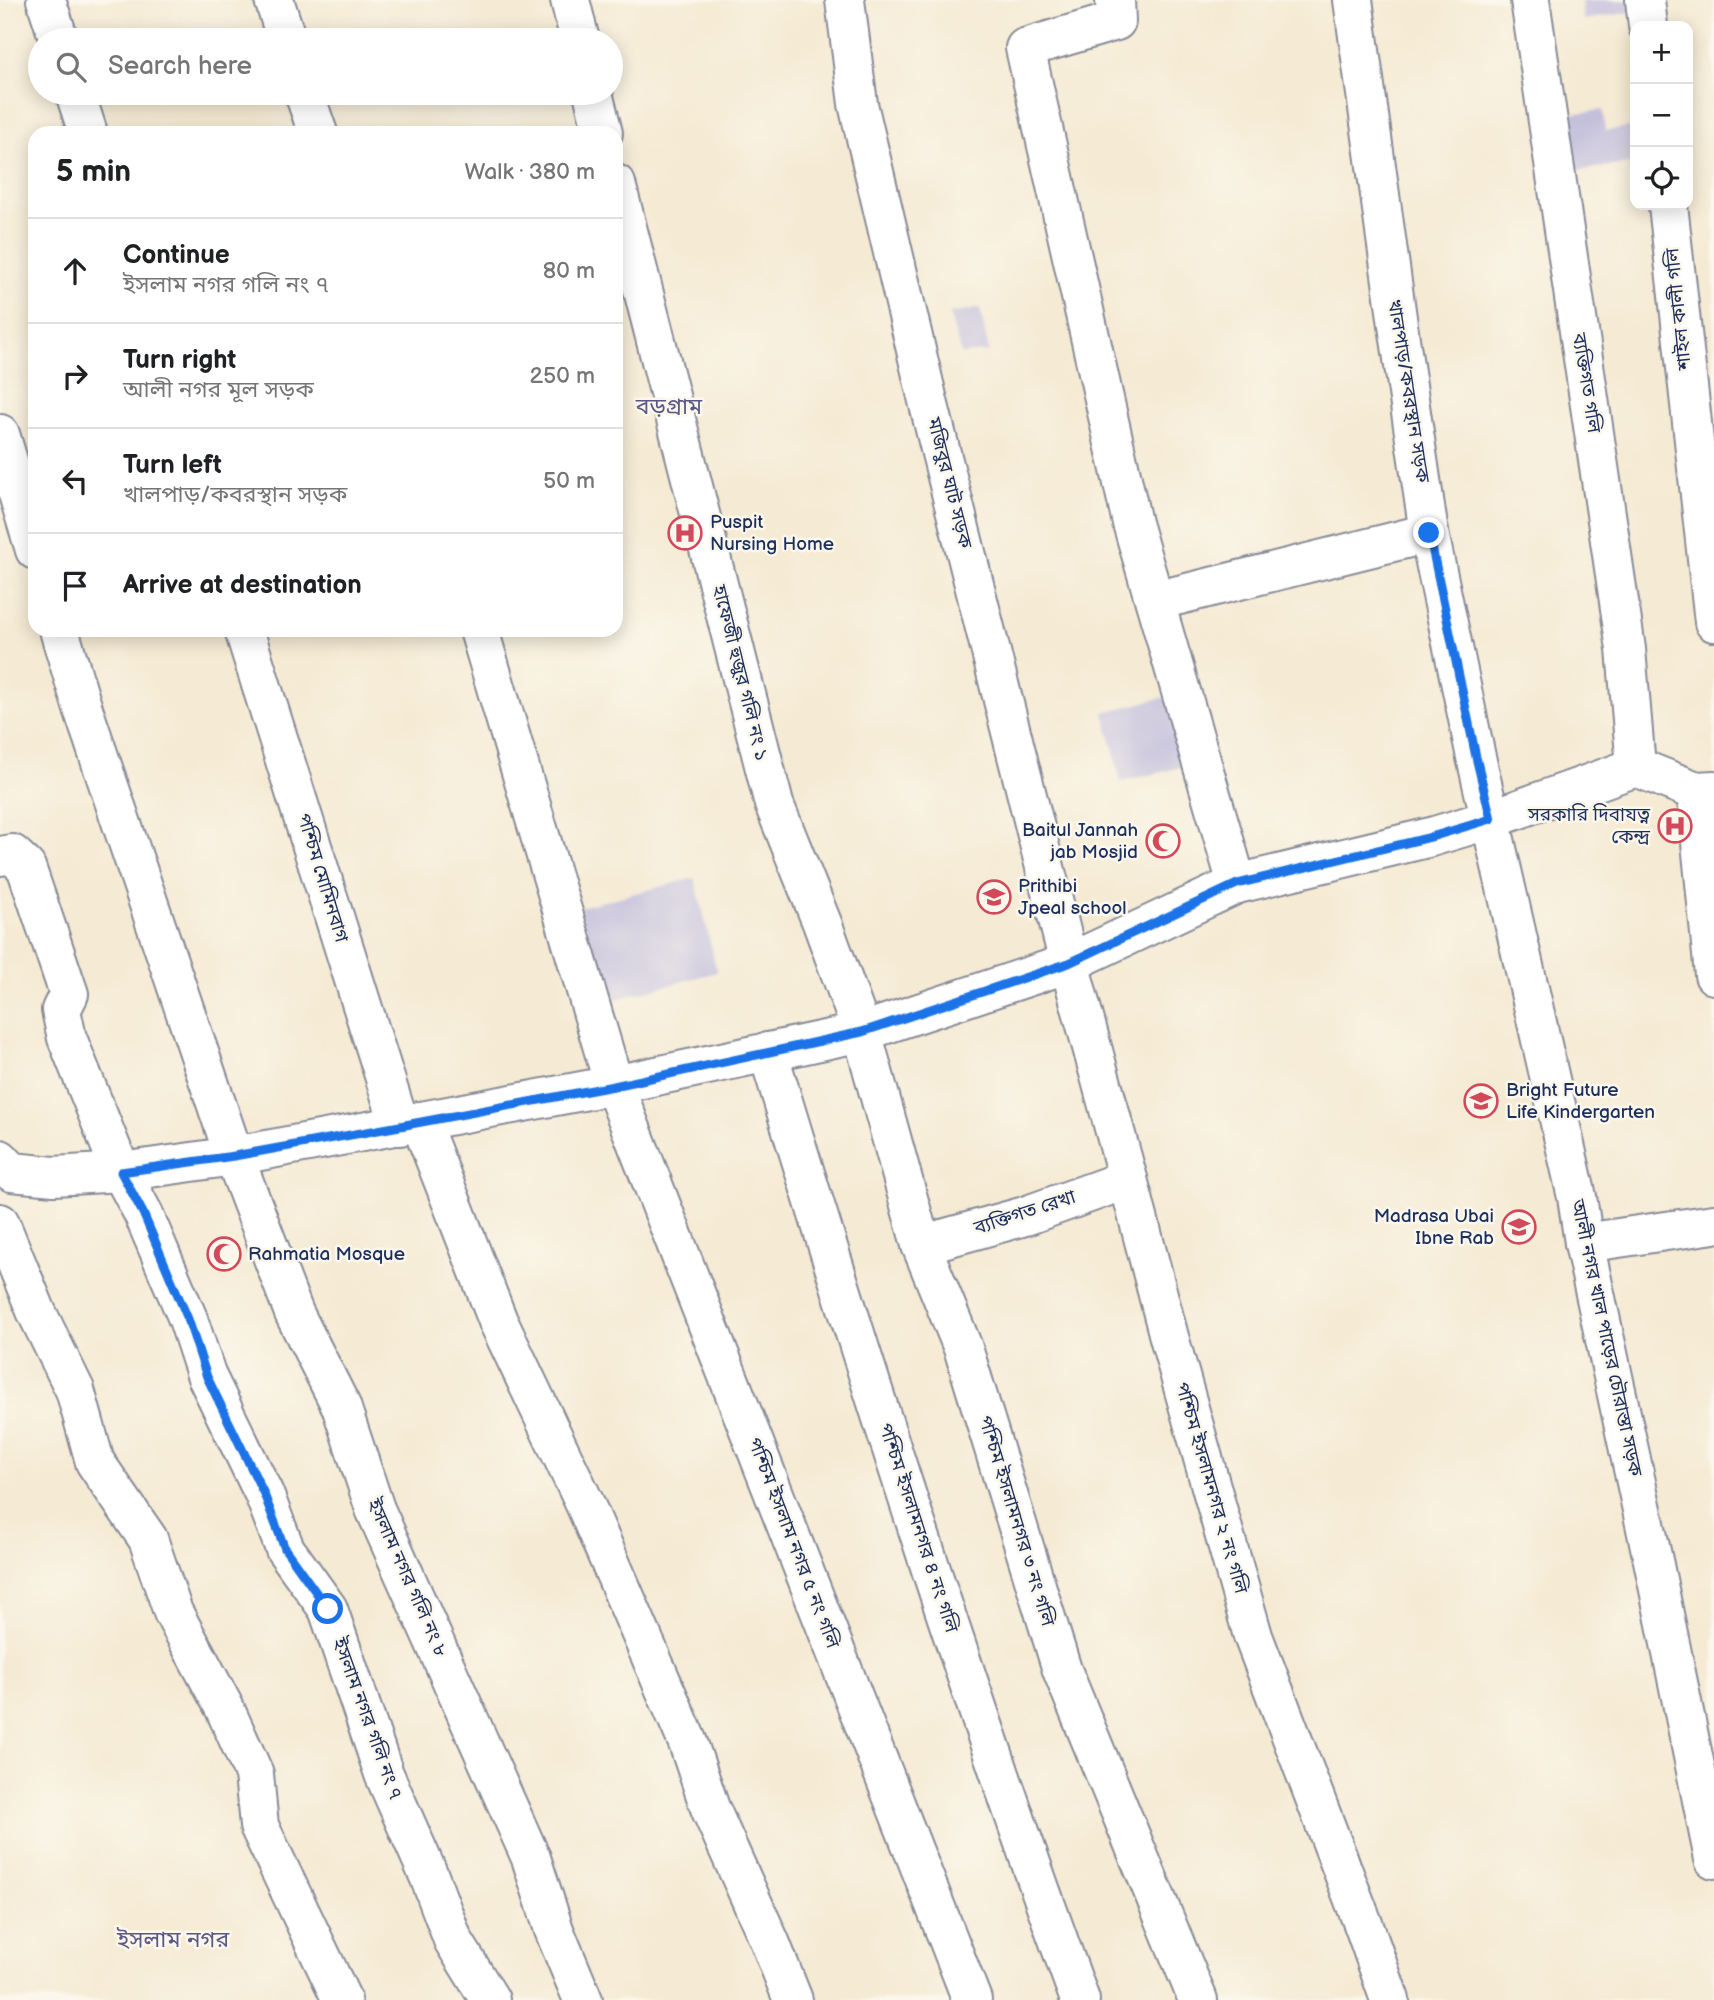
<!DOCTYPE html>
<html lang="en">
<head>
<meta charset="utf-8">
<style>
  body { margin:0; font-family:"Balsamiq Sans","Noto Sans Bengali",sans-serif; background:#f6f6f6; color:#202124 }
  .controls { position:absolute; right:21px; top:21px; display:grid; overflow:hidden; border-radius:14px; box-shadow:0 4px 18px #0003 }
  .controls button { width:63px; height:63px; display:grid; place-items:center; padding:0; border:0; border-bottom:2px solid #e0e0e0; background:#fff; color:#202124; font:35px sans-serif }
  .stop { position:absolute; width:21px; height:21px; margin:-16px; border:5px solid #1a73e8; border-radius:50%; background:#fff }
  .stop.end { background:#1a73e8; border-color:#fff; box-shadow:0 2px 7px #0008 }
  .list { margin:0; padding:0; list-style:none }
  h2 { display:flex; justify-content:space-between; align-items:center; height:91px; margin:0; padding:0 28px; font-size:30px }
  h2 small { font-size:23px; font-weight:400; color:#757577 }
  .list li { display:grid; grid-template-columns:46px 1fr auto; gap:21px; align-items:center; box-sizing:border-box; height:105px; padding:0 28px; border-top:2px solid #e0e0e0 }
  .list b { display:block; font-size:26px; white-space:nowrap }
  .list p { margin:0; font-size:23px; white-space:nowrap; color:#757577 }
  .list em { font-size:23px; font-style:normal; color:#757577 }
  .icon { flex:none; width:38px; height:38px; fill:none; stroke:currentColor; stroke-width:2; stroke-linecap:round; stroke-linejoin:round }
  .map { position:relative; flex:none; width:1714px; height:2000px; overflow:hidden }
  .search { position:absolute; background:#fff; box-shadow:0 4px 18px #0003; left:28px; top:28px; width:595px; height:77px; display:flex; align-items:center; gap:18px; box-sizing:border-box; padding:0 24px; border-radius:38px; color:#757577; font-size:26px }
  .panel { position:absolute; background:#fff; box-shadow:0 4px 18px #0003; left:28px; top:126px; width:595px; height:511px; border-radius:21px }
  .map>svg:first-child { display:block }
  .industrial { fill:#c4c0db }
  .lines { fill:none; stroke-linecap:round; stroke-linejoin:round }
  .street-casing { stroke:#888c98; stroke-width:42 }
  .street { stroke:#fff; stroke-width:38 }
  .route { stroke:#1a73e8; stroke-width:9 }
  .labels { text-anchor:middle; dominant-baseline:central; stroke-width:5; stroke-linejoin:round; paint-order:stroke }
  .street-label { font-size:19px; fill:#1b2f5e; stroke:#fbf7ec }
  .poi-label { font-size:19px; fill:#1b2f5e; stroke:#fbf7ec; text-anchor:start }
  .quarter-label { font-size:23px; fill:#5b5886; stroke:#fbf7ec }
</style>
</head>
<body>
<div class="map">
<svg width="1714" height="2000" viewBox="0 0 1714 2000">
  <rect width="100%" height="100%" fill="#fbf7ec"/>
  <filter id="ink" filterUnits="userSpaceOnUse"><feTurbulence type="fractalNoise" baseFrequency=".0143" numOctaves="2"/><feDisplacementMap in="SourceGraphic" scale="14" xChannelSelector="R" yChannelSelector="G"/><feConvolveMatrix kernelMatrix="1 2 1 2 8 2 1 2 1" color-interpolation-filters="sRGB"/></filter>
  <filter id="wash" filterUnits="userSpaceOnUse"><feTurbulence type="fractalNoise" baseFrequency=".00686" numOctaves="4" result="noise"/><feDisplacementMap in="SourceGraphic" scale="28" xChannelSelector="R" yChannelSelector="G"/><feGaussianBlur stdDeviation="1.57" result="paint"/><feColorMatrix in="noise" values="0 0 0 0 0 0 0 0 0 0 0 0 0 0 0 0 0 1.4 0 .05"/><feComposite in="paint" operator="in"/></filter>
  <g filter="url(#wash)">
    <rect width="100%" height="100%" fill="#f5ead3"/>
    <g class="industrial">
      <polygon points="1581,0 1636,0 1637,11 1583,20"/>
      <polygon points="1603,110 1605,131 1635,126 1635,163 1559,173 1549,116"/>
      <polygon points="980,308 989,352 961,354 949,314"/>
      <polygon points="1170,696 1186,766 1121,782 1104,712"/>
      <polygon points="695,878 717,972 598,1004 580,907"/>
    </g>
  </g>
  <g filter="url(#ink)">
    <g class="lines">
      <defs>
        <g id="street">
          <polyline points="46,0 59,40"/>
          <polyline points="274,0 287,40"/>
          <polyline points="570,0 580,40"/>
          <polyline points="845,0 858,104 929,405 1069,963 1128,1179 1169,1337 1253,1636 1365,1929 1390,2000"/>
          <polyline points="1115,0 1116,21 1025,48 1132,523 1237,884"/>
          <polyline points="1353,0 1399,332 1429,533 1476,757 1577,1197 1584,1243 1654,1565 1714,1859"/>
          <polyline points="1530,0 1626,649 1636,767"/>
          <polyline points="1645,0 1648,26"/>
          <polyline points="75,93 88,133"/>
          <polyline points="304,93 318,133"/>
          <polyline points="593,93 603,133"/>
          <polyline points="616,184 774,804 822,923 862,1032 921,1245 963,1348 1062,1670 1198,2000"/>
          <polyline points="1668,205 1714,622"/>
          <polyline points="0,434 35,550"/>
          <polyline points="1155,601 1429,533"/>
          <polyline points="59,630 83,709 234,1156 294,1313 341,1406 375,1509 531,1858 554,1930 583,2000"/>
          <polyline points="244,630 400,1126"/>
          <polyline points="479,630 614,1085 972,2000"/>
          <polyline points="1696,791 1714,975"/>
          <polyline points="0,856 12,854 26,867 69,994 61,1010 67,1038 121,1172 143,1213 188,1319 207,1377 264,1494 285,1549 328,1609 384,1774 429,1876 453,1940 490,2000"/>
          <path d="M768 1052C865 1371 966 1688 1080 2000"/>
          <polyline points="420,1121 498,1321 585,1504 688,1743 710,1808 770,1942 793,2000"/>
          <polyline points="0,1159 12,1172 54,1176 121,1172 234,1156 614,1085 862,1032 1069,963 1237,884 1431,837 1491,819 1636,767 1696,791 1714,790"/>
          <polyline points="0,1223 37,1313 75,1390 95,1462 148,1539 173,1612 224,1707 254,1774 259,1826 342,2000"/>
          <polyline points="1584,1243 1714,1224"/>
          <polyline points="921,1245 1025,1216 1128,1179"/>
        </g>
      </defs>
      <use href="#street" class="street-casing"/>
      <use href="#street" class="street"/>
    </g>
  </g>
  <g class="lines" filter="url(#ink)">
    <polyline class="route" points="328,1609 285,1549 264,1494 207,1377 188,1319 143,1213 121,1172 234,1156 400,1126 614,1086 862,1032 1069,963 1237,884 1431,837 1491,819 1476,757 1429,533"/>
  </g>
  <defs>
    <symbol id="hospital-ring" viewBox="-11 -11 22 22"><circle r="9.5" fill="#fbf7ec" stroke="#d1495b" stroke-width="1.5"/><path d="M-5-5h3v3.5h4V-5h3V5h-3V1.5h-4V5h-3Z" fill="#d1495b"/></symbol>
    <symbol id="mosque-ring" viewBox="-11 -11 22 22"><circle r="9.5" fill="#fbf7ec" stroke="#d1495b" stroke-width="1.5"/><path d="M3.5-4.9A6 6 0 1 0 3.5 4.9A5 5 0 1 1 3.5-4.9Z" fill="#d1495b"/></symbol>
    <symbol id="school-ring" viewBox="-11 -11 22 22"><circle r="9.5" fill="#fbf7ec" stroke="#d1495b" stroke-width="1.5"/><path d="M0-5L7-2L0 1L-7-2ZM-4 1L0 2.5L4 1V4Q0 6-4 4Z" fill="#d1495b"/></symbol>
  </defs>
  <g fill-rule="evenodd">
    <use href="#hospital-ring" x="666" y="514" width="38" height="38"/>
    <use href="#hospital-ring" x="1656" y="807" width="38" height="38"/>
    <use href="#mosque-ring" x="1144" y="822" width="38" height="38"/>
    <use href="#school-ring" x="975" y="878" width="38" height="38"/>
    <use href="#school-ring" x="1462" y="1082" width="38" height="38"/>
    <use href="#school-ring" x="1500" y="1208" width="38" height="38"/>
    <use href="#mosque-ring" x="205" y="1235" width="38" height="38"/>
  </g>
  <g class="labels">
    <g class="street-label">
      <text transform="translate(1679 309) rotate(-96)">শাইল কালী গলি</text>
      <text transform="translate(1586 383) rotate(81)">ব্যক্তিগত গলি</text>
      <text transform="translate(1408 391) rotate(81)">খালপাড়/কবরস্থান সড়ক</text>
      <text transform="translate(949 483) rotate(76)">মজিবুর ঘাট সড়ক</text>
      <text transform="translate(740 673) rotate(76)">হাফেজী হুজুর গলি নং ১</text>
      <text transform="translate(322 878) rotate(73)">পশ্চিম মোমিনবাগ</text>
      <text transform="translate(1025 1213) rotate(-18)">ব্যক্তিগত রেখা</text>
      <text transform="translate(1606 1338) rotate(78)">আলী নগর খাল পাড়ের চৌরাস্তা সড়ক</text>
      <text transform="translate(1211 1488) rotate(74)">পশ্চিম ইসলামনগর ২ নং গলি</text>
      <text transform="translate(1016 1521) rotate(73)">পশ্চিম ইসলামনগর ৩ নং গলি</text>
      <text transform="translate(918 1528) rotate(72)">পশ্চিম ইসলামনগর ৪ নং গলি</text>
      <text transform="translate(793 1543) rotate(69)">পশ্চিম ইসলাম নগর ৫ নং গলি</text>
      <text transform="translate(407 1578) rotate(66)">ইসলাম নগর গলি নং ৮</text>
      <text transform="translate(367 1719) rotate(70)">ইসলাম নগর গলি নং ৭</text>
    </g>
    <g class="poi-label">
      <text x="710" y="522">Puspit<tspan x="710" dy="22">Nursing Home</tspan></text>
      <text x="1650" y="815" text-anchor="end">সরকারি দিবাযত্ন<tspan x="1650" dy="22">কেন্দ্র</tspan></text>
      <text x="1138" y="830" text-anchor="end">Baitul Jannah<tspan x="1138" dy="22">jab Mosjid</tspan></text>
      <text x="1018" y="886">Prithibi<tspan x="1018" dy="22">Jpeal school</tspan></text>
      <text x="1506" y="1090">Bright Future<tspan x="1506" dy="22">Life Kindergarten</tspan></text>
      <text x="1494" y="1216" text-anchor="end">Madrasa Ubai<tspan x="1494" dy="22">Ibne Rab</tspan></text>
      <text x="248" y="1254">Rahmatia Mosque</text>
    </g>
    <g class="quarter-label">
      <text x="669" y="407">বড়গ্রাম</text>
      <text x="173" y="1940">ইসলাম নগর</text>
    </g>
  </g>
</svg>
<div class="controls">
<button>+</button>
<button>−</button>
<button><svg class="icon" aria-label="locate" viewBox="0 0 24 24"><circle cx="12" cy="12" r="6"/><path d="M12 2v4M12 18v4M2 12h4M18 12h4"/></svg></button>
</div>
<div class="stop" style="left:328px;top:1609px"></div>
<div class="stop end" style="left:1429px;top:533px"></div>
<div class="search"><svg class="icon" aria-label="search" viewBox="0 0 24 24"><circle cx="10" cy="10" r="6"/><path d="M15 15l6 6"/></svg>Search here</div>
<section class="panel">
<h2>5 min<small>Walk · 380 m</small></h2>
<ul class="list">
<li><svg class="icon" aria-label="ahead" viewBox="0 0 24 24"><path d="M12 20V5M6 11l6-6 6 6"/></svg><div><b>Continue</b><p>ইসলাম নগর গলি নং ৭</p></div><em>80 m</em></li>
<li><svg class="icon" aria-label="right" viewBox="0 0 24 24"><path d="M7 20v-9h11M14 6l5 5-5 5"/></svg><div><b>Turn right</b><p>আলী নগর মূল সড়ক</p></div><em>250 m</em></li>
<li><svg class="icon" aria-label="left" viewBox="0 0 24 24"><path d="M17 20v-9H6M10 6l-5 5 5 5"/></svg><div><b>Turn left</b><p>খালপাড়/কবরস্থান সড়ক</p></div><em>50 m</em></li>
<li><svg class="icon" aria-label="arrive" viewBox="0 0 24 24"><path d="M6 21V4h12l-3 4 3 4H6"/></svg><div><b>Arrive at destination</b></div></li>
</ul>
</section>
</div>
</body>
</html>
